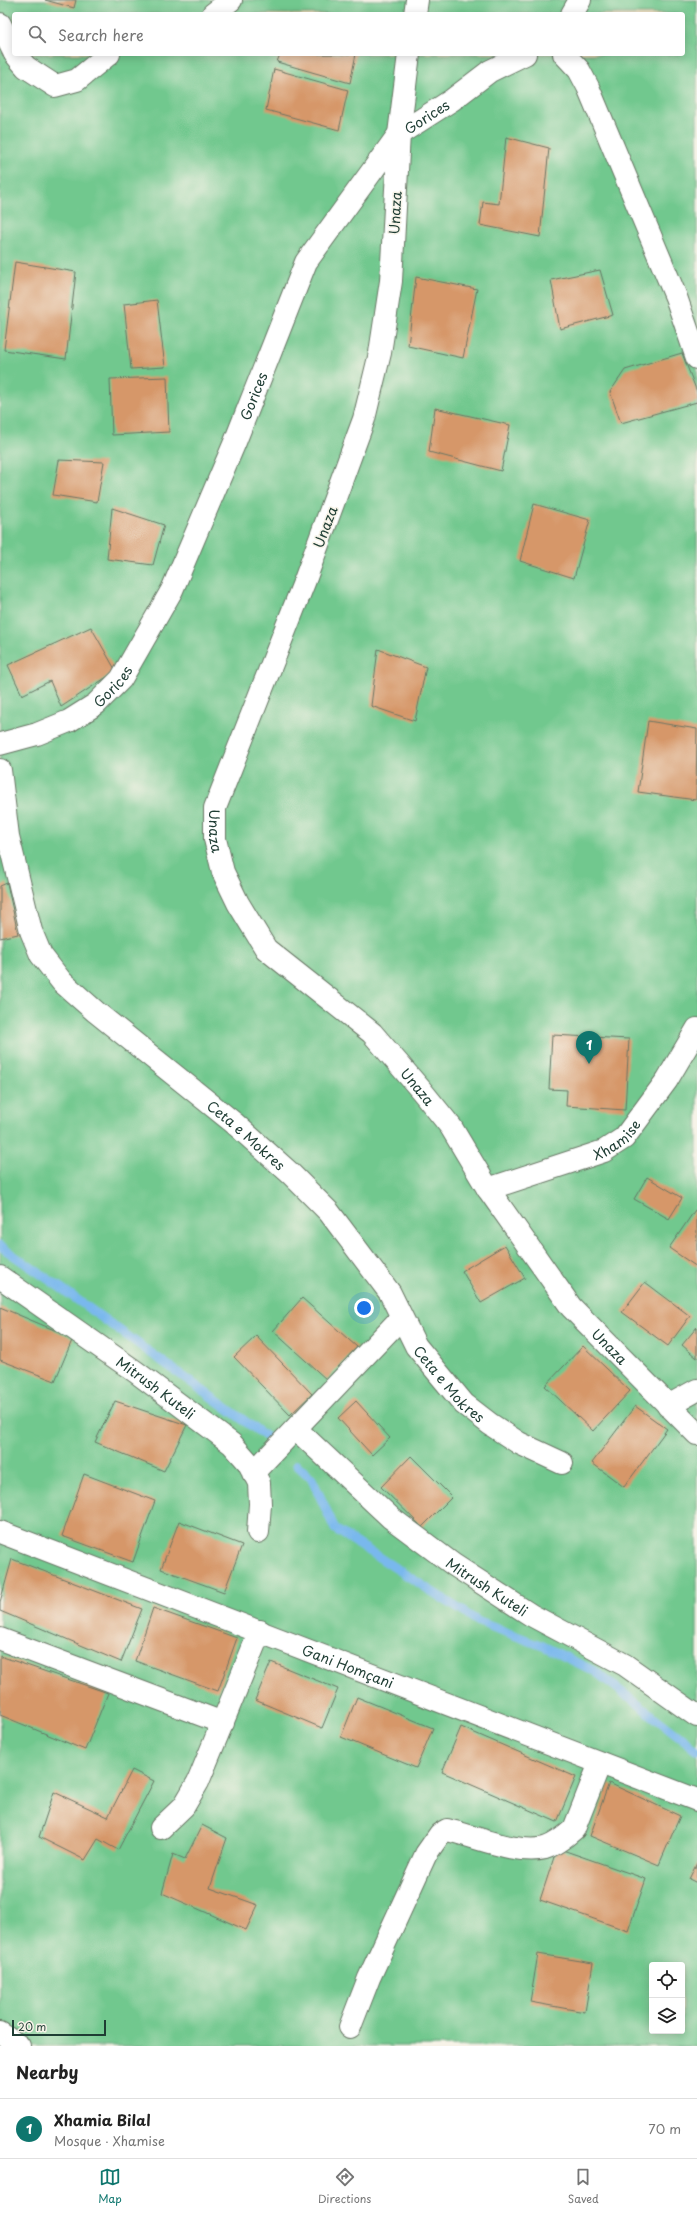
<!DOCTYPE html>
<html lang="en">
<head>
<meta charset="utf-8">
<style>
  body { margin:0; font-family:"Playpen Sans",sans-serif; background:#f6f6f6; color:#222 }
  .controls { position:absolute; right:12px; bottom:12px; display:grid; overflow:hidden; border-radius:4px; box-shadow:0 2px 10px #0003 }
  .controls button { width:36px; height:36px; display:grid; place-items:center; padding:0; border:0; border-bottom:1px solid #e0e0e0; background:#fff; color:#222; font:20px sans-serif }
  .scale { position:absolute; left:12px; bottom:10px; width:94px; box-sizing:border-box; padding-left:4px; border:2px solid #1f3d34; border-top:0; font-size:11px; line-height:14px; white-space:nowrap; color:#1f3d34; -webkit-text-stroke:3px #f7f3e8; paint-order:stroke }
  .you { position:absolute; left:364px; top:1308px; width:14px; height:14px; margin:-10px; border:3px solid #fff; border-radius:50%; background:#1a73e8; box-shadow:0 0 0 6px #1a73e833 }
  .badge { display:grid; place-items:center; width:26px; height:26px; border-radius:50%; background:#0f766e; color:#fff; font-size:13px; font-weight:700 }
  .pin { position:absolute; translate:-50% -33px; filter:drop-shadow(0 1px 2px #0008) }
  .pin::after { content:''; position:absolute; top:21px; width:14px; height:12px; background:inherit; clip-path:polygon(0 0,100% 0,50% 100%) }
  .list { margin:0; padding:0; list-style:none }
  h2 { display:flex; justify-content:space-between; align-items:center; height:52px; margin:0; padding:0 16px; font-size:17px }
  h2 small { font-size:13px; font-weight:400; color:#767676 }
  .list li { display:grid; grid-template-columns:26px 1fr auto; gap:12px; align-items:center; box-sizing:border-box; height:60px; padding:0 16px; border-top:1px solid #e0e0e0 }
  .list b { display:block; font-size:15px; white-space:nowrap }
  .list p { margin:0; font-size:13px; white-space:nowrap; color:#767676 }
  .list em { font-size:13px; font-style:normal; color:#767676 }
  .icon { flex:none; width:22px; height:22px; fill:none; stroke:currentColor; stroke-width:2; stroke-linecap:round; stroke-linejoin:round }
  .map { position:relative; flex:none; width:697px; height:2046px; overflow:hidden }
  .search { position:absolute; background:#fff; box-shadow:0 2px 10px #0003; left:12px; right:12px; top:12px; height:44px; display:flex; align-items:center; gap:10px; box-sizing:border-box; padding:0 14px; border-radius:4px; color:#767676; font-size:15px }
  .sheet { height:112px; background:#fff }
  nav { display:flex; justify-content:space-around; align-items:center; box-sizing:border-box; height:56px; border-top:1px solid #e0e0e0; background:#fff; font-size:11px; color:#767676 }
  nav a { display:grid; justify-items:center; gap:2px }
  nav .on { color:#0f766e }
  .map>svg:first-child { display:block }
  .green { fill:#71c88e; stroke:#488261; fill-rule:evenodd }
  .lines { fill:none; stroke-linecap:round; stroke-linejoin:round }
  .stream { stroke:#79b8ed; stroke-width:9 }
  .building { fill:#d69769 }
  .street-casing { stroke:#677563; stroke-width:24 }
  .secondary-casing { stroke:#677563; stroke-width:24 }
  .street { stroke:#fff; stroke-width:22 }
  .secondary { stroke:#fff; stroke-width:22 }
  .labels { text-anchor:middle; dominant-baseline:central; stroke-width:3; stroke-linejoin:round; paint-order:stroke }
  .street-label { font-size:14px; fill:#1f3d34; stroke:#f7f3e8 }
</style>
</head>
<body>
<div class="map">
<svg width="697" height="2046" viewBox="0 0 697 2046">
  <rect width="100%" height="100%" fill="#f7f3e8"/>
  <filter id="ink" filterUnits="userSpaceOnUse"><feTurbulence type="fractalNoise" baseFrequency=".025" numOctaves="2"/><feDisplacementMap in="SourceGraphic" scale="8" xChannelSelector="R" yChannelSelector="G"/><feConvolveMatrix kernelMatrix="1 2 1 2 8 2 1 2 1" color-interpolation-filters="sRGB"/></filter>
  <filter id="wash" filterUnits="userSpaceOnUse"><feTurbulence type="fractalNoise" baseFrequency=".012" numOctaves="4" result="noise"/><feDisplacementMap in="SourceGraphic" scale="16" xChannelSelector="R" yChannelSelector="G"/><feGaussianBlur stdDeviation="0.9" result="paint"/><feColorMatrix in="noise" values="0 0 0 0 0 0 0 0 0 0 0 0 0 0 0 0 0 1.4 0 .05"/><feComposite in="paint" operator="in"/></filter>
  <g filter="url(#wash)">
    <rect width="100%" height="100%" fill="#ecddba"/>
    <path class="green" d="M0 0H697V2046H0ZM14 14H683V54H14ZM652 1965H682V2031H652Z"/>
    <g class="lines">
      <g class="stream">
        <polyline points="0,1246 61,1288 271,1440"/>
        <polyline points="297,1465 312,1479 335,1529 479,1622 543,1646 596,1672 697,1750"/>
      </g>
    </g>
    <g id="blocks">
      <g class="building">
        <polygon points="45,0 76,0 74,8"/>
        <polygon points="280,54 356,54 350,83 277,62"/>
        <polygon points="274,69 348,90 339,130 266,110"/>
        <polygon points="506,137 549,148 540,237 480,225 483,202 499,204"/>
        <polygon points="15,262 76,272 66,359 4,350"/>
        <polygon points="600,270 613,315 560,329 551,280"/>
        <polygon points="416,277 477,289 463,358 408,346"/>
        <polygon points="157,300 165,367 131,369 124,304"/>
        <polygon points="682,353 697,392 697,402 621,423 610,392 625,370"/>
        <polygon points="167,377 169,432 112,435 110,379"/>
        <polygon points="435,408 510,425 501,471 429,452"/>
        <polygon points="59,460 104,462 97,502 53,495"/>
        <polygon points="534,504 590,520 574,578 520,561"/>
        <polygon points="112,508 164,525 153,565 107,559"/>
        <polygon points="91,627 116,671 61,707 50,681 22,695 8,665"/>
        <polygon points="378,649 426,667 415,721 371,706"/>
        <polygon points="648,721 697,729 696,800 638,792"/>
        <polygon points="7,883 18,934 0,938 0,886"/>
        <polygon points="552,1035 629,1039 625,1110 566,1106 567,1090 549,1089"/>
        <polygon points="647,1177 682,1198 669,1219 634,1199"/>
        <polygon points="695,1210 697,1212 697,1267 669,1248"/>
        <polygon points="505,1245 525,1278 481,1303 462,1271"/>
        <polygon points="645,1282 690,1316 668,1346 622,1312"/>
        <polygon points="302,1298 357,1347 327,1380 273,1331"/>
        <polygon points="0,1307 73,1338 55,1381 0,1360"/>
        <polygon points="697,1327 697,1358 682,1345"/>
        <polygon points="256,1336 312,1394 290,1415 234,1357"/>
        <polygon points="583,1346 630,1391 593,1431 545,1386"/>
        <polygon points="115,1401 187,1425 164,1471 95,1442"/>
        <polygon points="356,1401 390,1438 372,1455 338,1418"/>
        <polygon points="635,1406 667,1429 624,1487 592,1463"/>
        <polygon points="411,1456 452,1497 422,1527 381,1487"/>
        <polygon points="84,1474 155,1501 133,1562 62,1536"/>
        <polygon points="179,1521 242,1545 224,1592 161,1569"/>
        <polygon points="12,1559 142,1609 121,1662 0,1611 0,1602"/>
        <polygon points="153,1608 237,1638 218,1691 135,1661"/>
        <polygon points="0,1656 108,1693 85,1750 0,1715"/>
        <polygon points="271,1662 338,1689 322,1728 255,1700"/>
        <polygon points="357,1697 433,1728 416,1768 341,1737"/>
        <polygon points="461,1727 576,1777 557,1822 442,1772"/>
        <polygon points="132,1770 154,1781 118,1850 98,1839 85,1860 39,1837 54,1792 108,1817"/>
        <polygon points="609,1783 680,1816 659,1865 590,1836"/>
        <polygon points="202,1825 227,1838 210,1888 258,1905 246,1930 162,1893 173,1854 185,1859"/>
        <polygon points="557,1848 646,1879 628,1931 540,1900"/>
        <polygon points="697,1863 697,1883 689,1879"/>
        <polygon points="538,1954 593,1963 585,2012 530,2002"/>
      </g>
    </g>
  </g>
  <g filter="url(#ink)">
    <use href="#blocks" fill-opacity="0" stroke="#677563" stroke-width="1"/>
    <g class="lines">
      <defs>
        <g id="street">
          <polyline points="213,14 231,0"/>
          <polyline points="572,14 580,0"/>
          <polyline points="0,24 14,52"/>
          <polyline points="15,54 26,67 55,86 77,80 109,54"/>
          <polyline points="564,54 579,70 588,87 676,297 697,358"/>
          <path id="s1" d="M0 744 37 734 69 721 96 704 121 679 172 590 235 442 306 262 399 134 452 100 490 71 525 54"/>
          <path id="s2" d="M0 770 8 836 31 931 41 955 62 982 96 1012 234 1123 291 1174 329 1212 390 1293 416 1346 464 1404 490 1424 519 1443 562 1463"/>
          <path id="s3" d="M488 1189 604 1151 624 1138 667 1080 697 1029"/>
          <path id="s4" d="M0 1277 136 1372 232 1444 248 1462 259 1483 260 1504 258 1532"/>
          <polyline points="668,1406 697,1390"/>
          <path id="s5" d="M297 1430 391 1518 454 1565 531 1615 625 1665 697 1716"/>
          <polyline points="253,1473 401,1318"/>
          <path id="s6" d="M0 1532 697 1800"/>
          <polyline points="0,1639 223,1723"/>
          <polyline points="161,1828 184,1806 198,1782 260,1631"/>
          <path d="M350 2027 369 1978 426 1854 440 1834 447 1830C475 1836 517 1855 545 1848 555 1845 566 1836 574 1829L600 1763"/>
        </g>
        <g id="secondary">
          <polyline points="415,14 417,0"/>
          <path id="s7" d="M409 54 399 134 391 281 380 353 364 419 305 580 215 808V839L223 872 238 903 266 949 372 1033 421 1090 451 1127 488 1189 571 1307 697 1434"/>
          <polyline points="0,2033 19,2046"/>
        </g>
      </defs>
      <use href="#street" class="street-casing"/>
      <use href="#secondary" class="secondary-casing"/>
      <use href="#street" class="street"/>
      <use href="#secondary" class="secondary"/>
    </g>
  </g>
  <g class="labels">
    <g class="street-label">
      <text stroke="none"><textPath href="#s1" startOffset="788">Gorices</textPath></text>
      <text transform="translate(395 213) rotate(-87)">Unaza</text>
      <text stroke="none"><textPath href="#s1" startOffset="453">Gorices</textPath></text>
      <text transform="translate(325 527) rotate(-69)">Unaza</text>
      <text stroke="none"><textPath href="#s1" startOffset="129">Gorices</textPath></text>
      <text stroke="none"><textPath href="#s7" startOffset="808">Unaza</textPath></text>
      <text stroke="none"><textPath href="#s7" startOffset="1144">Unaza</textPath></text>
      <text stroke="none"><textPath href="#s2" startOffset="464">Ceta e Mokres</textPath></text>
      <text stroke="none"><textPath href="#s3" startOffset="139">Xhamise</textPath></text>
      <text stroke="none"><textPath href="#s7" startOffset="1468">Unaza</textPath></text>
      <text stroke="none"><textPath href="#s2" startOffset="788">Ceta e Mokres</textPath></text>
      <text stroke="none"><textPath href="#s4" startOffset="191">Mitrush Kuteli</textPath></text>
      <text stroke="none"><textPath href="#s5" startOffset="247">Mitrush Kuteli</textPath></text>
      <text stroke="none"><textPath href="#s6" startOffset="373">Gani Homçani</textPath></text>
    </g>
  </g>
</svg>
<div class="controls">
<button><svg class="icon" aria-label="locate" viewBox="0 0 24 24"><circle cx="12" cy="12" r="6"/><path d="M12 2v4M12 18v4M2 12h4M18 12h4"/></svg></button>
<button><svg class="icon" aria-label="layers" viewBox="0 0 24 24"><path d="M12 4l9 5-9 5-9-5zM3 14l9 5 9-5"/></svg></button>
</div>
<div class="scale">20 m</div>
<div class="you"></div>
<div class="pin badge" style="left:589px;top:1064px">1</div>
<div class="search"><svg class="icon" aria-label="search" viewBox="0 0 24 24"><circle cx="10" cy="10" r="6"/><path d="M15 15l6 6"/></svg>Search here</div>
</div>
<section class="sheet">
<h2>Nearby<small></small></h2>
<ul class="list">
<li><span class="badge">1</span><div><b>Xhamia Bilal</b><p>Mosque · Xhamise</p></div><em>70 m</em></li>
</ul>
</section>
<nav>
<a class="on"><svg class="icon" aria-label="map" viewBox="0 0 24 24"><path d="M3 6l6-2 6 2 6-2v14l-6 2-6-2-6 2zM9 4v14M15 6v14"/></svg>Map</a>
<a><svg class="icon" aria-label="directions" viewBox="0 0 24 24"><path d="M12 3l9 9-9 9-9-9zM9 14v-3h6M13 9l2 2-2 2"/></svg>Directions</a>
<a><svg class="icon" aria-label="saved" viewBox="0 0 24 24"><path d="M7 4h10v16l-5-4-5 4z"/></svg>Saved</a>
</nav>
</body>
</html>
